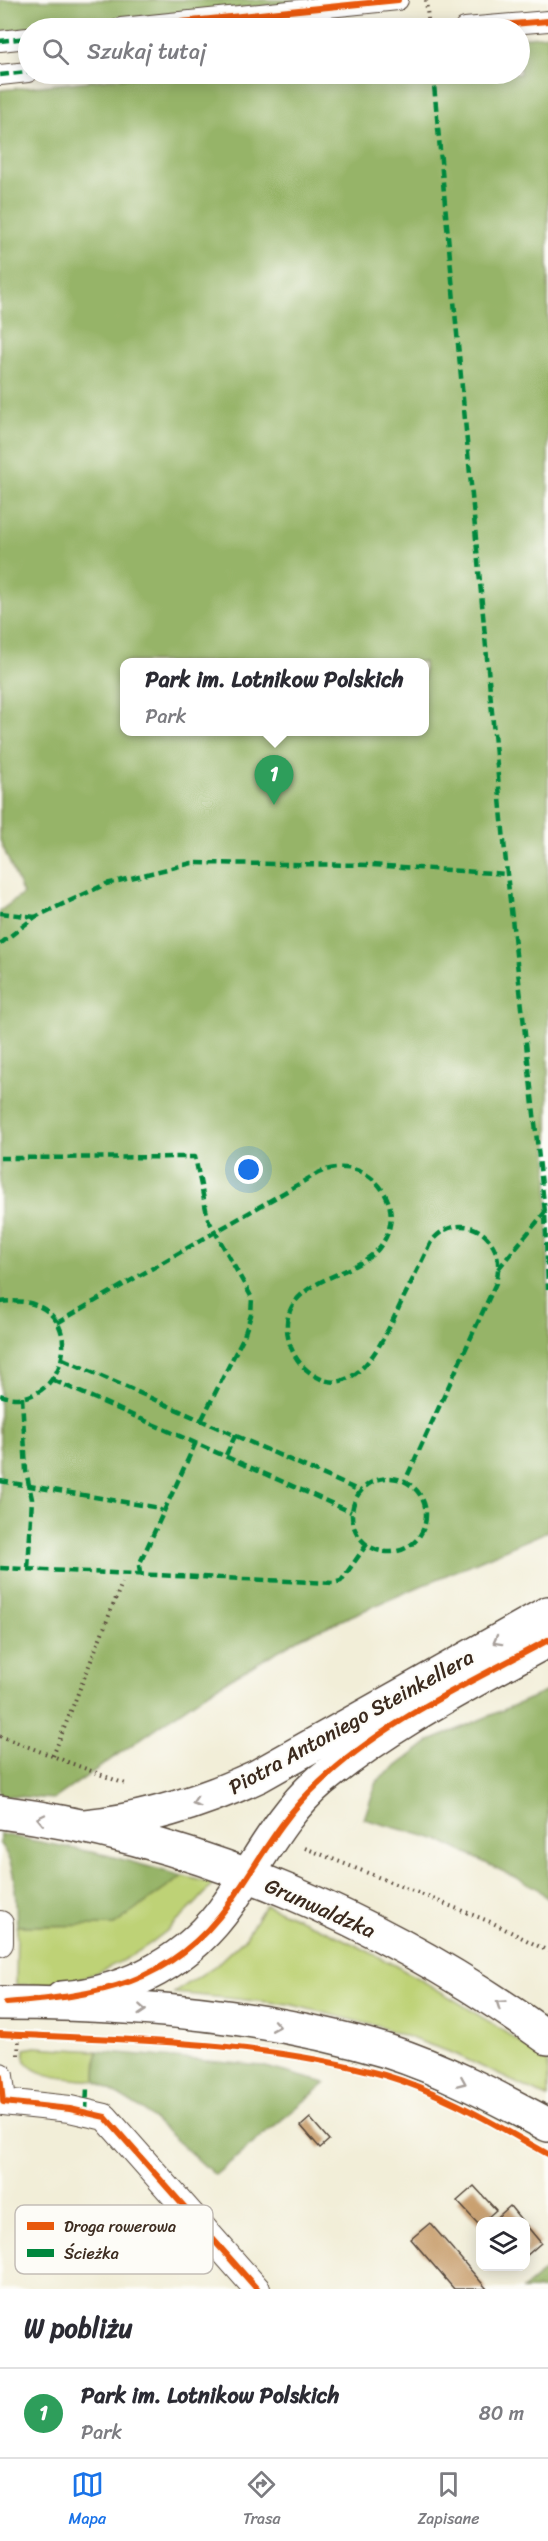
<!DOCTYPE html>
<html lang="pl">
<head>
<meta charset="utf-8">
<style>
  body { margin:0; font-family:Sriracha,sans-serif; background:#f2f2f3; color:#2b2b33 }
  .controls { position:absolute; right:18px; bottom:18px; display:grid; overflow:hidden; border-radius:12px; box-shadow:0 3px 15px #0003 }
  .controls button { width:54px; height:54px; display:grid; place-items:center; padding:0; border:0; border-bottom:2px solid #e1e1e2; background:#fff; color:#2b2b33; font:30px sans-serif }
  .you { position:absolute; left:249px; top:1170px; width:21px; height:21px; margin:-15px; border:4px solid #fff; border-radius:50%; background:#1a73e8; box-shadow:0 0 0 9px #1a73e833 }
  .badge { display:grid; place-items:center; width:39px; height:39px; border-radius:50%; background:#1a73e8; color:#fff; font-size:20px; font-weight:700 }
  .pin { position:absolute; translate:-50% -50px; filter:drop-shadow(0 2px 3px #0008) }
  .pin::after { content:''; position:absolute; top:32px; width:21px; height:18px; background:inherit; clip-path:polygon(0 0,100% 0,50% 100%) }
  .popup { position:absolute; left:120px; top:658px; width:309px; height:78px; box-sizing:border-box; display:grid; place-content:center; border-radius:12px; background:#fff; filter:drop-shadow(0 2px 4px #0005); font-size:20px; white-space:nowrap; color:#7c7c81 }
  .popup b { font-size:22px; color:#2b2b33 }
  .popup::after { content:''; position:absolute; left:50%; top:100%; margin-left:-12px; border:12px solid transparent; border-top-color:#fff }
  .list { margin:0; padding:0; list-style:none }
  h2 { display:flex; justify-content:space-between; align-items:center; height:78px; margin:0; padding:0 24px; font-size:26px }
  h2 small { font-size:20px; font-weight:400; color:#7c7c81 }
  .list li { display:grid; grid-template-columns:39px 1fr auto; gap:18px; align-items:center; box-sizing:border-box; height:90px; padding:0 24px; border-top:2px solid #e1e1e2 }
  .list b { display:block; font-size:22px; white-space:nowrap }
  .list p { margin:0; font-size:20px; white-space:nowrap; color:#7c7c81 }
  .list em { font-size:20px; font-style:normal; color:#7c7c81 }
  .icon { flex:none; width:33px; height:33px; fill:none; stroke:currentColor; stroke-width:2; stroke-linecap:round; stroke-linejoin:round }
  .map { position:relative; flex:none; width:548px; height:2289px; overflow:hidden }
  .search { position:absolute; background:#fff; box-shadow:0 3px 15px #0003; left:18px; right:18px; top:18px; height:66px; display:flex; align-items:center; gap:15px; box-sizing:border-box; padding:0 21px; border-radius:33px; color:#7c7c81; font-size:22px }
  .sheet { height:168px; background:#fff }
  nav { display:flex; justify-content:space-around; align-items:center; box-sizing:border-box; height:84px; border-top:2px solid #e1e1e2; background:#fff; font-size:16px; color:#7c7c81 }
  nav a { display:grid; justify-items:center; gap:3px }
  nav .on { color:#1a73e8 }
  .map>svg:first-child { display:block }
  .green { fill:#bed276; stroke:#7c7e4a; stroke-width:1.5 }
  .forest { fill:#96b467; stroke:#686f42; stroke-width:1.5; fill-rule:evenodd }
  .building { fill:#c79d6c }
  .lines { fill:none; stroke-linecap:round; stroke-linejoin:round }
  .pedestrian-casing { stroke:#56473a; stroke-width:22 }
  .minor-casing { stroke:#56473a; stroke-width:28 }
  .tertiary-casing { stroke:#56473a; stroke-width:36 }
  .primary-casing { stroke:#56473a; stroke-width:36 }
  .path { stroke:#56473a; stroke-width:4; stroke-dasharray:1.5 4.5; stroke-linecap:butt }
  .pedestrian { stroke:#fff; stroke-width:20 }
  .minor { stroke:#fff; stroke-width:26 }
  .tertiary { stroke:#fff; stroke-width:33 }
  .primary { stroke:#fff; stroke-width:33 }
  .quiet { stroke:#00873e; stroke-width:4.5; stroke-dasharray:9 4.5; stroke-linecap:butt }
  .cycleway-casing { stroke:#fdfcf7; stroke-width:10 }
  .cycleway { stroke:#e8590c; stroke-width:6 }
  .oneway { stroke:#a79f9a }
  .labels { text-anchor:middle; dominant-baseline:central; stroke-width:4.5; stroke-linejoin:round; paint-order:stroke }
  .street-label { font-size:21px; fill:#3b2a1e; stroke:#fdfcf7 }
  .key { fill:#fdfcf7; stroke:#c3bdb6; stroke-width:1.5 }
  .key-label { font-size:16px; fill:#3b2a1e }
</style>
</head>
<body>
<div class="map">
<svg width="548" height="2289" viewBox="0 0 548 2289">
  <rect width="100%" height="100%" fill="#fdfcf7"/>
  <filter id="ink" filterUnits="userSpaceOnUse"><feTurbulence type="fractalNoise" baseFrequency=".0167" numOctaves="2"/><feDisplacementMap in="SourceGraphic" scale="12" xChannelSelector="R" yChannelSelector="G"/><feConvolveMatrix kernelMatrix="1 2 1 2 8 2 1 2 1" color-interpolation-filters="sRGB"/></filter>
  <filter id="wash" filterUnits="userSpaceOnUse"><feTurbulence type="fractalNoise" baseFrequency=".008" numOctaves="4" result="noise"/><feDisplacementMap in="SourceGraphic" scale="24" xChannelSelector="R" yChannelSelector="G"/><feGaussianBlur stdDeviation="1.35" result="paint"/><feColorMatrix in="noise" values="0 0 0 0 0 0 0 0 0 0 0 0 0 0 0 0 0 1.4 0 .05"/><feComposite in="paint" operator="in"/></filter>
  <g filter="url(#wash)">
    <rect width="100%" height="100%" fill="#f2eed8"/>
    <g class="green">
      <path d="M183 1876 213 1884C174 1931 131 1964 71 1981 54 1986 34 1984 16 1985L17 1926 114 1925Z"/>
      <path d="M265 1905C366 1944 460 1999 548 2062V2098L455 2054 380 2027 289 2004 174 1993 216 1965 246 1937Z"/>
      <path d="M35 2047 97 2051 96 2081C76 2079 18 2079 25 2049Z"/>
    </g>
    <g class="forest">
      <polygon points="0,0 324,0 0,32"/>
      <path d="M548 35V1531L300 1638 211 1690 54 1799 0 1795V911L23 894 0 840V90L161 74H520V38ZM124 662H424V732H124Z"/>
      <polygon points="548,1691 548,1899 537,1888 439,1840 364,1819 377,1781 430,1741"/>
      <path d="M0 1834 106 1855 183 1876 114 1925 17 1926C15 1899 18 1866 0 1844Z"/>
      <polygon points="97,2051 262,2066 326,2083 215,2175 143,2110 96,2081"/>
      <polygon points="548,2268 548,2289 523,2289"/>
    </g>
    <g id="blocks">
      <g class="building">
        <polygon points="310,2118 329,2140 320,2148 301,2126"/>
        <polygon points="474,2186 496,2210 479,2225 457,2201"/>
        <polygon points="510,2206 523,2222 492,2222"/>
        <polygon points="430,2223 487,2289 454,2289 411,2239"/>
        <polygon points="526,2225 541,2243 526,2256"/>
      </g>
    </g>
  </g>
  <g filter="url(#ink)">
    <use href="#blocks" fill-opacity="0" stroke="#56473a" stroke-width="1.5"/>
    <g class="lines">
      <defs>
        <g id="pedestrian">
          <polyline points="121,28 398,0"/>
          <polyline points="465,28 548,21"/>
          <polyline points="0,41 28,38"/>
          <polyline points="0,75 28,72"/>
        </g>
        <g id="minor">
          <polyline points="0,1924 0,1943"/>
          <polyline points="0,2076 3,2102 70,2109 105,2117 257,2289"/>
        </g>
        <g id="tertiary">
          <path d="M85 1826C146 1820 202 1802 258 1776L548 1613"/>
          <path d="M62 1998C129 1993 191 1959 229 1903 259 1861 281 1814 321 1780 390 1723 470 1683 548 1640"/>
        </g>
        <g id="primary">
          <path d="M0 1812C198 1838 387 1922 548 2038"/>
          <path d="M0 2003C127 2003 265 2014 387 2051 443 2069 496 2097 548 2125"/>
        </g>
      </defs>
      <use href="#pedestrian" class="pedestrian-casing"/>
      <use href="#minor" class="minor-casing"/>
      <use href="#tertiary" class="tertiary-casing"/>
      <use href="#primary" class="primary-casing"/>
      <g class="path">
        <polyline points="426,0 429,28"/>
        <polyline points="0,1736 128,1785"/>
        <polyline points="53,1756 122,1583"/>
        <polyline points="305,1848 493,1923 548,1951"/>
        <polyline points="18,2055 19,2036"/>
      </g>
      <use href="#pedestrian" class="pedestrian"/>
      <use href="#minor" class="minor"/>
      <use href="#tertiary" class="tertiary"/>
      <use href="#primary" class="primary"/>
      <g class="quiet">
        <polyline points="0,41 28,38"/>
        <polyline points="433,74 507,874 545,1212 548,1289"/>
        <polyline points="0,75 28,72"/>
        <polyline points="0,913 35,917"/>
        <polyline points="0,944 35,917 106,884 192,863 372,865 507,874"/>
        <polyline points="0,1158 195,1157 208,1219 252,1298 251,1315 244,1336 202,1419"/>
        <polyline points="498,1269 546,1211"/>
        <path d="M0 1302C99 1290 68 1419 0 1395"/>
        <path d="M57 1323 318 1173C367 1150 413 1206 379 1248 355 1277 291 1278 287 1323 286 1341 294 1360 308 1371 355 1409 385 1336 401 1303 411 1283 421 1262 431 1242 449 1218 483 1221 495 1250 500 1261 498 1273 496 1283L405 1481"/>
        <polyline points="63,1359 360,1491"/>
        <polyline points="53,1380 351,1512"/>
        <polyline points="22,1397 26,1471 32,1499 28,1570"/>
        <polyline points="226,1455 236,1434"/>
        <circle cx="389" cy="1515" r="37"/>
        <polyline points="0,1481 154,1507 162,1511"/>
        <polyline points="0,1568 333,1583 341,1581 367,1544"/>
        <polyline points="140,1574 139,1565 196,1442"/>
        <polyline points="86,2112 87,2087"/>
      </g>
      <defs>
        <g id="cycleway">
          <polyline points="121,28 398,0"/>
          <polyline points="465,28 548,21"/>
          <path d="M6 2003C99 1995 170 1986 229 1904 258 1863 280 1819 318 1784 383 1721 470 1683 548 1640"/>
          <path d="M0 2034C127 2040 261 2041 384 2075 442 2092 496 2125 548 2154"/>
          <polyline points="0,2076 3,2102 70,2109 105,2117 257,2289"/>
        </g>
      </defs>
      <use href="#cycleway" class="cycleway-casing"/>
      <use href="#cycleway" class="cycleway"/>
    </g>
    <defs><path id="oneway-chevron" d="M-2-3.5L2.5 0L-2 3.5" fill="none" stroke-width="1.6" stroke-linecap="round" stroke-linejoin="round" transform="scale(1.5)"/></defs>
    <g class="oneway">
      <use href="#oneway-chevron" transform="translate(497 1641) rotate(151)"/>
      <use href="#oneway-chevron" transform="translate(196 1802) rotate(162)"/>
      <use href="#oneway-chevron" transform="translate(41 1819) rotate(-168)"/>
      <use href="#oneway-chevron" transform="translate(500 2004) rotate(-146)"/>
      <use href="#oneway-chevron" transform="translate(142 2010) rotate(4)"/>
      <use href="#oneway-chevron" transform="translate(276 2026) rotate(10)"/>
      <use href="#oneway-chevron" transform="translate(462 2082) rotate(23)"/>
    </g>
  </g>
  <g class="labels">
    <g class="street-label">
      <text transform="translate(351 1722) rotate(-29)">Piotra Antoniego Steinkellera</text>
      <text transform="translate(320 1908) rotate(24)">Grunwaldzka</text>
    </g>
  </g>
  <rect x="15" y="2205" width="198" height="69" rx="9" class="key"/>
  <rect x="27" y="2222" width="27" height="8" fill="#e8590c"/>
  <rect x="27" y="2249" width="27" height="8" fill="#00873e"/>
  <g class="key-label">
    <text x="64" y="2232">Droga rowerowa</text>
    <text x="64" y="2259">Ścieżka</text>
  </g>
</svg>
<div class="controls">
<button><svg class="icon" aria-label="layers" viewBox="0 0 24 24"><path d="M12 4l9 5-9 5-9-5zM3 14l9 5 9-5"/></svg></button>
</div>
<div class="you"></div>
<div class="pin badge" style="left:274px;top:805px;background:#2e9e5b">1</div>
<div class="popup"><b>Park im. Lotnikow Polskich</b>Park</div>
<div class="search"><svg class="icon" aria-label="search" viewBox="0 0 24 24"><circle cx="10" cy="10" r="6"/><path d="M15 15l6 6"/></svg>Szukaj tutaj</div>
</div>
<section class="sheet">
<h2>W pobliżu<small></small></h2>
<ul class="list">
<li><span class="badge" style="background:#2e9e5b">1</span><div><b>Park im. Lotnikow Polskich</b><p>Park</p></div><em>80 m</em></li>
</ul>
</section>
<nav>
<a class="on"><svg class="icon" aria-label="map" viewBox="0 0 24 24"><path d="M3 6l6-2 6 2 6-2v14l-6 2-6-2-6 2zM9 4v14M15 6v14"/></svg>Mapa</a>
<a><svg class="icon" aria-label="directions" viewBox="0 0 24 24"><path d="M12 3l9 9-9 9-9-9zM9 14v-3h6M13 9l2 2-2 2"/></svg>Trasa</a>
<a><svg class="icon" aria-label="saved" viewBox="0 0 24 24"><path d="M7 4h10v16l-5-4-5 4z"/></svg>Zapisane</a>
</nav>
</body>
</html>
